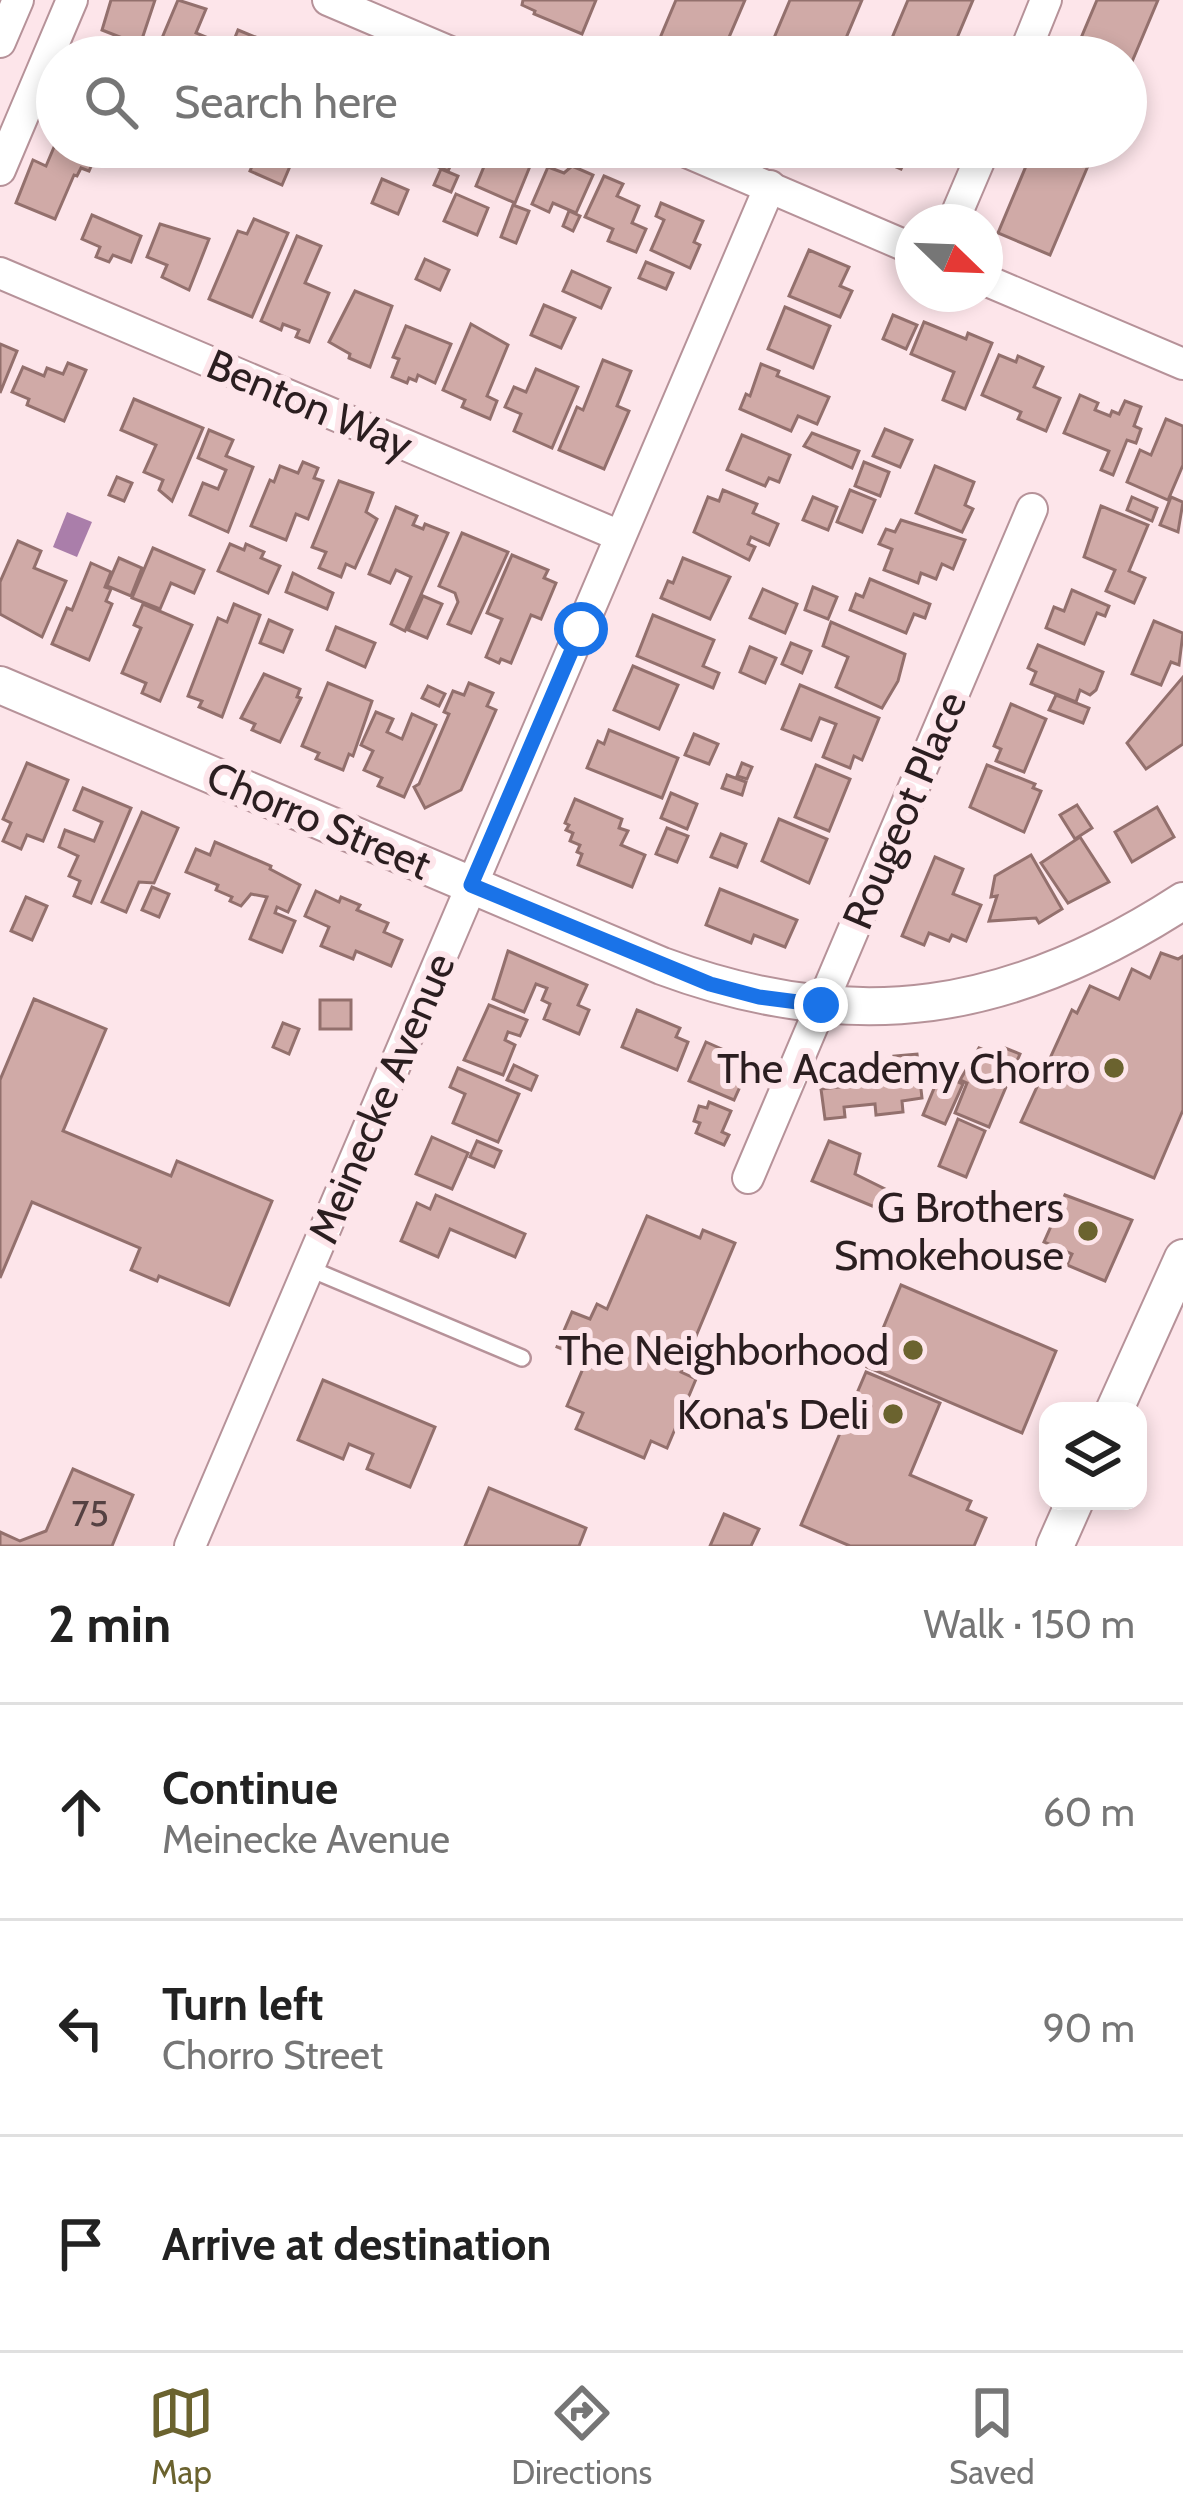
<!DOCTYPE html>
<html lang="en">
<head>
<meta charset="utf-8">
<style>
  body { margin:0; font-family:Cabin,sans-serif; background:#f6f6f6; color:#222 }
  .controls { position:absolute; right:36px; bottom:36px; display:grid; overflow:hidden; border-radius:24px; box-shadow:0 6px 18px #0003 }
  .controls button { width:108px; height:108px; display:grid; place-items:center; padding:0; border:0; border-bottom:3px solid #e0e0e0; background:#fff; color:#222; font:60px sans-serif }
  .compass { position:absolute; left:895px; top:204px; width:108px; height:108px; border-radius:50%; background:#fff; box-shadow:0 6px 18px #0003; rotate:113deg }
  .stop { position:absolute; width:36px; height:36px; margin:-27px; border:9px solid #1a73e8; border-radius:50%; background:#fff }
  .stop.end { background:#1a73e8; border-color:#fff; box-shadow:0 3px 12px #0008 }
  .list { margin:0; padding:0; list-style:none }
  h2 { display:flex; justify-content:space-between; align-items:center; height:156px; margin:0; padding:0 48px; font-size:51px }
  h2 small { font-size:39px; font-weight:400; color:#767676 }
  .list li { display:grid; grid-template-columns:78px 1fr auto; gap:36px; align-items:center; box-sizing:border-box; height:216px; padding:0 48px; border-top:3px solid #e0e0e0 }
  .list b { display:block; font-size:45px; white-space:nowrap }
  .list p { margin:0; font-size:39px; white-space:nowrap; color:#767676 }
  .list em { font-size:39px; font-style:normal; color:#767676 }
  .icon { flex:none; width:66px; height:66px; fill:none; stroke:currentColor; stroke-width:2; stroke-linecap:round; stroke-linejoin:round }
  .map { position:relative; flex:none; width:1183px; height:1546px; overflow:hidden }
  .search { position:absolute; background:#fff; box-shadow:0 6px 18px #0003; left:36px; right:36px; top:36px; height:132px; display:flex; align-items:center; gap:30px; box-sizing:border-box; padding:0 42px; border-radius:66px; color:#767676; font-size:45px }
  .sheet { height:804px; background:#fff }
  nav { display:flex; justify-content:space-around; align-items:center; box-sizing:border-box; height:168px; border-top:3px solid #e0e0e0; background:#fff; font-size:33px; color:#767676 }
  nav a { display:grid; justify-items:center; gap:6px }
  nav .on { color:#6b632f }
  .map>svg:first-child { display:block }
  .water { fill:#aa7eaa }
  .building { fill:#d0aaa7; stroke:#93706d; stroke-width:3 }
  .lines { fill:none; stroke-linecap:round; stroke-linejoin:round }
  .service-casing { stroke:#b69299; stroke-width:20 }
  .minor-casing { stroke:#b69299; stroke-width:34 }
  .tertiary-casing { stroke:#b69299; stroke-width:40 }
  .service { stroke:#fff; stroke-width:15 }
  .minor { stroke:#fff; stroke-width:30 }
  .tertiary { stroke:#fff; stroke-width:36 }
  .route { stroke:#1a73e8; stroke-width:15 }
  .poi-dot { fill:#6b632f; stroke:#fde5ea; stroke-width:4.5 }
  .labels { text-anchor:middle; dominant-baseline:central; stroke-width:12; stroke-linejoin:round; paint-order:stroke }
  .number-label { font-size:36px; fill:#544142 }
  .street-label { font-size:42px; fill:#2b1e20; stroke:#fde5ea }
  .poi-label { font-size:42px; fill:#2b1e20; stroke:#fde5ea; text-anchor:end }
</style>
</head>
<body>
<div class="map">
<svg width="1183" height="1546" viewBox="0 0 1183 1546">
  <rect width="100%" height="100%" fill="#fde5ea"/>
  <polygon class="water" points="67,512 92,522 77,557 53,547"/>
  <g class="building">
    <polygon points="111,0 155,0 140,45 102,30"/>
    <polygon points="178,0 206,9 196,33 218,42 212,57 154,57"/>
    <polygon points="523,0 596,0 582,34 534,14 535,11 522,5"/>
    <polygon points="676,0 745,0 727,42 764,57 652,57"/>
    <polygon points="790,0 862,0 838,57 766,57"/>
    <polygon points="908,0 973,0 949,57 884,57"/>
    <polygon points="1097,0 1158,0 1126,76 1126,57 1073,57"/>
    <polygon points="238,30 290,51 287,57 227,57"/>
    <polygon points="57,140 57,147 75,147 96,155 89,171 81,168 77,176 74,175 55,219 16,203 33,160 46,166"/>
    <polygon points="260,147 293,159 282,185 250,171"/>
    <polygon points="418,147 459,147 448,171 414,157"/>
    <polygon points="492,147 537,149 515,203 476,186"/>
    <polygon points="849,147 911,147 901,169"/>
    <polygon points="1034,147 1096,147 1050,255 998,233"/>
    <polygon points="572,166 593,175 576,213 553,203 549,212 532,204 548,167 564,173"/>
    <polygon points="441,169 458,176 451,192 434,185"/>
    <polygon points="604,176 623,184 617,196 639,206 632,223 646,229 636,252 608,241 613,229 585,217"/>
    <polygon points="382,179 408,190 398,214 372,203"/>
    <polygon points="456,194 488,208 477,235 444,221"/>
    <polygon points="661,203 703,221 694,242 700,245 690,268 651,250 664,220 656,216"/>
    <polygon points="513,205 529,211 516,243 501,237"/>
    <polygon points="569,211 580,216 573,231 563,226"/>
    <polygon points="92,215 141,236 131,262 113,255 109,262 96,257 100,247 82,239"/>
    <polygon points="254,219 288,233 252,317 209,299 238,231 247,234"/>
    <polygon points="160,224 209,239 189,290 162,277 167,265 147,257"/>
    <polygon points="297,236 321,246 305,283 329,293 309,342 296,337 299,330 283,324 281,330 261,321"/>
    <polygon points="809,250 849,267 840,286 852,291 840,317 789,296"/>
    <polygon points="425,259 449,270 440,290 416,279"/>
    <polygon points="646,262 673,273 666,289 639,278"/>
    <polygon points="572,271 610,288 601,308 563,291"/>
    <polygon points="355,291 392,306 370,367 349,358 350,354 329,342"/>
    <polygon points="544,305 575,318 561,348 531,335"/>
    <polygon points="785,307 830,326 813,368 768,349"/>
    <polygon points="893,315 917,325 906,349 883,339"/>
    <polygon points="924,322 966,339 968,333 992,343 965,409 943,400 954,372 911,354"/>
    <polygon points="471,324 508,345 487,396 497,401 490,419 462,407 465,400 443,390"/>
    <polygon points="406,326 451,344 435,383 418,375 416,381 409,378 407,383 392,377 399,359 393,357"/>
    <polygon points="0,344 17,351 0,393"/>
    <polygon points="999,355 1016,362 1018,356 1043,367 1034,387 1060,398 1046,431 1018,419 1021,412 982,395"/>
    <polygon points="603,360 631,371 617,406 629,411 604,469 559,450 577,407 583,410"/>
    <polygon points="68,363 86,370 64,421 27,405 29,399 12,392 23,367 44,376 47,368 63,374"/>
    <polygon points="761,364 779,371 777,376 829,397 817,424 798,416 791,431 740,409 746,394 750,396"/>
    <polygon points="536,369 578,387 552,448 514,431 521,414 505,407 514,387 526,392"/>
    <polygon points="1080,395 1098,403 1095,410 1110,416 1112,411 1119,414 1125,401 1141,407 1134,426 1141,429 1136,443 1127,440 1113,475 1101,470 1109,451 1064,433"/>
    <polygon points="134,399 203,428 172,501 159,490 163,480 144,472 156,445 121,430"/>
    <polygon points="1166,419 1183,426 1183,465 1168,500 1127,482 1140,450 1151,455"/>
    <polygon points="885,429 912,440 900,467 873,456"/>
    <polygon points="209,430 233,440 226,456 253,467 228,532 190,515 203,483 218,489 226,470 198,458"/>
    <polygon points="812,433 859,451 852,468 804,446"/>
    <polygon points="742,435 790,455 779,482 769,478 765,486 727,470"/>
    <polygon points="303,462 318,468 314,478 323,481 308,519 296,514 286,540 251,526 270,480 274,482 280,466 298,473"/>
    <polygon points="864,462 889,472 880,496 855,486"/>
    <polygon points="935,466 974,482 965,505 973,509 962,532 916,513"/>
    <polygon points="117,477 132,483 124,501 109,495"/>
    <polygon points="339,481 373,493 366,512 377,519 355,568 346,564 341,577 319,568 326,552 312,547"/>
    <polygon points="723,490 757,504 753,513 778,524 769,545 751,537 748,544 755,547 749,560 694,532 708,497 719,501"/>
    <polygon points="850,490 875,500 862,532 837,522"/>
    <polygon points="813,497 837,507 828,530 803,520"/>
    <polygon points="1132,497 1157,508 1152,521 1127,510"/>
    <polygon points="1171,497 1183,502 1178,532 1160,525"/>
    <polygon points="1101,506 1148,525 1129,571 1145,578 1134,603 1106,591 1115,570 1084,557"/>
    <polygon points="396,507 417,516 413,525 423,529 425,524 448,533 405,631 391,624 411,577 396,570 390,583 369,574"/>
    <polygon points="901,520 965,540 953,569 942,564 936,579 921,573 918,583 884,570 892,549 879,544 886,529 895,532"/>
    <polygon points="462,533 508,552 471,633 448,624 458,602 455,593 439,586"/>
    <polygon points="18,541 41,551 34,568 66,581 42,637 0,614 0,582"/>
    <polygon points="230,544 244,550 246,544 264,552 261,558 280,566 268,593 218,571"/>
    <polygon points="153,548 204,570 194,593 171,583 160,609 132,598"/>
    <polygon points="512,555 548,570 544,578 556,583 541,619 531,615 511,663 501,659 499,663 486,657 502,619 487,613"/>
    <polygon points="119,558 142,568 131,596 107,586"/>
    <polygon points="683,558 730,577 710,619 661,598 668,581 673,583"/>
    <polygon points="91,563 111,572 105,587 111,589 106,601 112,604 89,660 52,644 67,608 72,610"/>
    <polygon points="293,573 333,593 327,609 286,592"/>
    <polygon points="870,579 930,604 925,618 914,614 906,633 850,610 856,594 863,597"/>
    <polygon points="813,587 837,597 828,619 805,610"/>
    <polygon points="763,589 797,604 785,633 750,618"/>
    <polygon points="1072,590 1109,606 1105,616 1097,613 1084,644 1046,628 1054,607 1064,611"/>
    <polygon points="423,596 442,604 427,638 408,630"/>
    <polygon points="143,604 192,625 160,701 142,693 146,683 122,673 141,628 134,625"/>
    <polygon points="234,604 260,615 222,717 199,707 202,701 188,696 218,618 227,622"/>
    <polygon points="653,615 714,640 703,666 719,673 713,688 637,656"/>
    <polygon points="269,620 292,630 283,652 260,643"/>
    <polygon points="1154,621 1183,633 1179,665 1171,662 1161,685 1132,674"/>
    <polygon points="831,622 905,654 898,681 882,708 836,687 848,657 823,646"/>
    <polygon points="336,627 375,643 365,667 327,650"/>
    <polygon points="791,643 811,651 802,673 782,664"/>
    <polygon points="1038,645 1103,672 1096,690 1090,695 1080,690 1076,702 1031,684 1036,672 1028,668"/>
    <polygon points="750,647 776,658 765,683 740,672"/>
    <polygon points="633,666 678,685 659,729 614,710"/>
    <polygon points="264,674 300,689 297,697 301,698 280,742 252,730 255,724 241,718"/>
    <polygon points="1183,677 1183,744 1146,769 1127,743"/>
    <polygon points="328,683 372,701 353,756 349,754 343,770 316,759 319,753 302,746"/>
    <polygon points="469,683 493,693 487,706 496,710 461,790 425,808 414,787 419,784 449,714 444,712 453,691 464,695"/>
    <polygon points="800,685 879,718 862,760 854,756 850,768 823,757 836,724 820,718 811,740 782,729"/>
    <polygon points="428,686 445,694 439,706 422,698"/>
    <polygon points="1056,695 1089,708 1083,723 1049,710"/>
    <polygon points="1011,704 1046,719 1024,772 996,761 1001,749 994,746"/>
    <polygon points="376,712 393,719 387,732 402,739 412,714 436,725 404,797 378,786 382,778 364,770 373,751 361,745"/>
    <polygon points="609,730 678,758 662,798 587,768 598,741 604,744"/>
    <polygon points="694,734 718,744 709,764 685,755"/>
    <polygon points="27,763 68,780 43,841 27,835 21,849 3,841 11,823 3,819"/>
    <polygon points="742,763 752,767 747,779 737,776"/>
    <polygon points="816,765 850,779 829,831 795,817"/>
    <polygon points="987,765 1035,784 1033,788 1041,791 1024,832 970,807"/>
    <polygon points="727,775 746,782 742,795 722,788"/>
    <polygon points="83,788 131,808 91,903 74,896 80,881 69,876 78,856 59,847 65,830 94,841 102,822 74,810"/>
    <polygon points="671,793 697,804 687,829 661,818"/>
    <polygon points="575,799 622,819 619,828 628,831 621,845 645,855 632,887 578,865 582,854 577,852 580,845 570,841 573,833 566,830 569,825 565,823"/>
    <polygon points="1077,805 1092,828 1075,839 1060,815"/>
    <polygon points="1157,807 1174,837 1132,862 1115,832"/>
    <polygon points="142,812 178,828 154,883 139,882 126,912 102,902"/>
    <polygon points="779,819 827,839 809,883 762,861"/>
    <polygon points="667,828 688,836 677,862 656,854"/>
    <polygon points="721,834 746,844 737,867 711,857"/>
    <polygon points="1080,837 1109,882 1068,903 1041,863"/>
    <polygon points="215,842 271,866 270,869 300,885 288,912 277,907 275,913 295,921 282,952 250,939 267,897 251,894 241,906 230,901 232,897 216,890 218,885 186,872 196,849 210,855"/>
    <polygon points="1031,855 1062,909 1039,923 1036,918 989,921 997,896 991,897 995,876"/>
    <polygon points="935,857 963,869 953,894 981,905 966,941 952,935 949,941 929,933 924,945 902,936"/>
    <polygon points="152,887 169,894 159,917 142,910"/>
    <polygon points="720,889 797,920 785,947 754,935 751,943 706,925"/>
    <polygon points="316,891 339,902 341,897 360,905 357,910 388,923 384,932 402,940 391,966 356,951 353,959 321,946 329,927 305,916"/>
    <polygon points="26,897 47,906 32,940 11,931"/>
    <polygon points="508,951 587,985 578,1005 589,1010 579,1034 544,1019 550,1004 542,1000 547,988 536,984 524,1012 493,999"/>
    <polygon points="1161,953 1178,959 1183,956 1183,1110 1154,1178 1021,1122 1072,1010 1077,1013 1090,986 1119,999 1132,969 1150,978"/>
    <polygon points="34,999 106,1029 63,1131 171,1176 177,1161 272,1201 229,1305 159,1276 157,1281 131,1270 140,1248 32,1202 0,1278 0,1080"/>
    <rect x="320" y="1000" width="31" height="29"/>
    <polygon points="489,1005 527,1020 520,1036 508,1032 505,1040 515,1045 503,1075 464,1060"/>
    <polygon points="637,1010 680,1028 676,1037 688,1042 677,1070 622,1047"/>
    <polygon points="283,1023 299,1029 289,1054 273,1047"/>
    <polygon points="706,1042 751,1062 734,1100 689,1081"/>
    <polygon points="979,1048 1001,1057 1005,1048 1020,1054 989,1127 955,1113 967,1083 960,1080"/>
    <polygon points="917,1054 922,1098 902,1101 903,1112 876,1115 875,1104 844,1107 845,1117 825,1119 821,1089 846,1086 851,1072 869,1070 869,1065 895,1062 894,1056"/>
    <polygon points="514,1065 537,1076 531,1090 507,1080"/>
    <polygon points="458,1068 519,1094 498,1142 453,1123 465,1094 450,1087"/>
    <polygon points="940,1074 963,1084 945,1124 923,1115"/>
    <polygon points="709,1102 731,1111 722,1132 729,1135 724,1145 696,1133 700,1123 694,1121 699,1106 707,1108"/>
    <polygon points="958,1119 985,1131 966,1177 939,1166"/>
    <polygon points="432,1137 468,1153 452,1189 416,1174"/>
    <polygon points="477,1141 501,1151 494,1167 470,1157"/>
    <polygon points="829,1141 860,1154 855,1174 885,1189 877,1208 812,1181"/>
    <polygon points="436,1195 525,1234 515,1257 450,1229 438,1257 401,1241 417,1203 430,1209"/>
    <polygon points="1065,1195 1132,1220 1105,1281 1067,1265 1072,1254 1044,1242"/>
    <polygon points="647,1216 700,1238 703,1230 735,1243 681,1372 696,1379 667,1448 651,1441 644,1458 576,1429 583,1413 567,1406 587,1359 557,1347 572,1312 590,1319 597,1304 607,1309"/>
    <polygon points="901,1285 1056,1351 1022,1433 867,1367"/>
    <polygon points="866,1372 940,1403 910,1475 971,1501 967,1510 986,1518 974,1546 850,1546 801,1525"/>
    <polygon points="323,1380 435,1427 410,1487 367,1469 373,1454 349,1444 343,1459 298,1440"/>
    <polygon points="73,1469 133,1495 112,1546 0,1546 0,1532 20,1541 46,1531"/>
    <polygon points="489,1488 586,1528 579,1546 465,1546"/>
    <polygon points="724,1514 759,1529 751,1546 710,1546"/>
  </g>
  <g class="lines">
    <defs>
      <polyline id="service" points="308,1268 522,1358"/>
      <g id="minor">
        <polyline points="328,0 462,57"/>
        <polyline points="0,42 18,0"/>
        <polyline points="1023,57 1046,0"/>
        <polyline points="675,147 913,249"/>
        <polyline points="0,170 72,0"/>
        <polyline points="953,222 985,147"/>
        <polyline points="0,273 620,536"/>
        <polyline points="985,280 1183,364"/>
        <polyline points="748,1178 1032,509"/>
        <polyline points="190,1546 770,186"/>
      </g>
      <g id="tertiary">
        <path d="M0 685 662 966C856 1038 1012 1012 1183 901"/>
        <polyline points="1114,1411 1183,1258"/>
        <polyline points="1055,1546 1075,1501"/>
      </g>
    </defs>
    <use href="#service" class="service-casing"/>
    <use href="#minor" class="minor-casing"/>
    <use href="#tertiary" class="tertiary-casing"/>
    <use href="#service" class="service"/>
    <use href="#minor" class="minor"/>
    <use href="#tertiary" class="tertiary"/>
  </g>
  <g class="lines">
    <polyline class="route" points="581,629 471,885 710,984 759,997 821,1005"/>
  </g>
  <g class="poi-dot">
    <circle cx="1114" cy="1068" r="12"/>
    <circle cx="1088" cy="1231" r="12"/>
    <circle cx="913" cy="1350" r="12"/>
    <circle cx="893" cy="1414" r="12"/>
  </g>
  <g class="labels">
    <g class="number-label">
      <text x="90" y="1513">75</text>
    </g>
    <g class="street-label">
      <text transform="translate(310 404) rotate(23)">Benton Way</text>
      <text transform="translate(904 810) rotate(-67)">Rougeot Place</text>
      <text transform="translate(319 820) rotate(23)">Chorro Street</text>
      <text transform="translate(381 1098) rotate(-67)">Meinecke Avenue</text>
    </g>
    <g class="poi-label">
      <text x="1090" y="1068">The Academy Chorro</text>
      <text x="1064" y="1207">G Brothers<tspan x="1064" dy="48">Smokehouse</tspan></text>
      <text x="889" y="1350">The Neighborhood</text>
      <text x="869" y="1414">Kona's Deli</text>
    </g>
  </g>
</svg>
<div class="controls">
<button><svg class="icon" aria-label="layers" viewBox="0 0 24 24"><path d="M12 4l9 5-9 5-9-5zM3 14l9 5 9-5"/></svg></button>
</div>
<svg class="compass" viewBox="-18 -18 36 36"><path d="M0-13l5 13h-10z" fill="#e53935"/><path d="M0 13l5-13h-10z" fill="#767676"/></svg>
<div class="stop" style="left:581px;top:629px"></div>
<div class="stop end" style="left:821px;top:1005px"></div>
<div class="search"><svg class="icon" aria-label="search" viewBox="0 0 24 24"><circle cx="10" cy="10" r="6"/><path d="M15 15l6 6"/></svg>Search here</div>
</div>
<section class="sheet">
<h2>2 min<small>Walk · 150 m</small></h2>
<ul class="list">
<li><svg class="icon" aria-label="ahead" viewBox="0 0 24 24"><path d="M12 20V5M6 11l6-6 6 6"/></svg><div><b>Continue</b><p>Meinecke Avenue</p></div><em>60 m</em></li>
<li><svg class="icon" aria-label="left" viewBox="0 0 24 24"><path d="M17 20v-9H6M10 6l-5 5 5 5"/></svg><div><b>Turn left</b><p>Chorro Street</p></div><em>90 m</em></li>
<li><svg class="icon" aria-label="arrive" viewBox="0 0 24 24"><path d="M6 21V4h12l-3 4 3 4H6"/></svg><div><b>Arrive at destination</b></div></li>
</ul>
</section>
<nav>
<a class="on"><svg class="icon" aria-label="map" viewBox="0 0 24 24"><path d="M3 6l6-2 6 2 6-2v14l-6 2-6-2-6 2zM9 4v14M15 6v14"/></svg>Map</a>
<a><svg class="icon" aria-label="directions" viewBox="0 0 24 24"><path d="M12 3l9 9-9 9-9-9zM9 14v-3h6M13 9l2 2-2 2"/></svg>Directions</a>
<a><svg class="icon" aria-label="saved" viewBox="0 0 24 24"><path d="M7 4h10v16l-5-4-5 4z"/></svg>Saved</a>
</nav>
</body>
</html>
